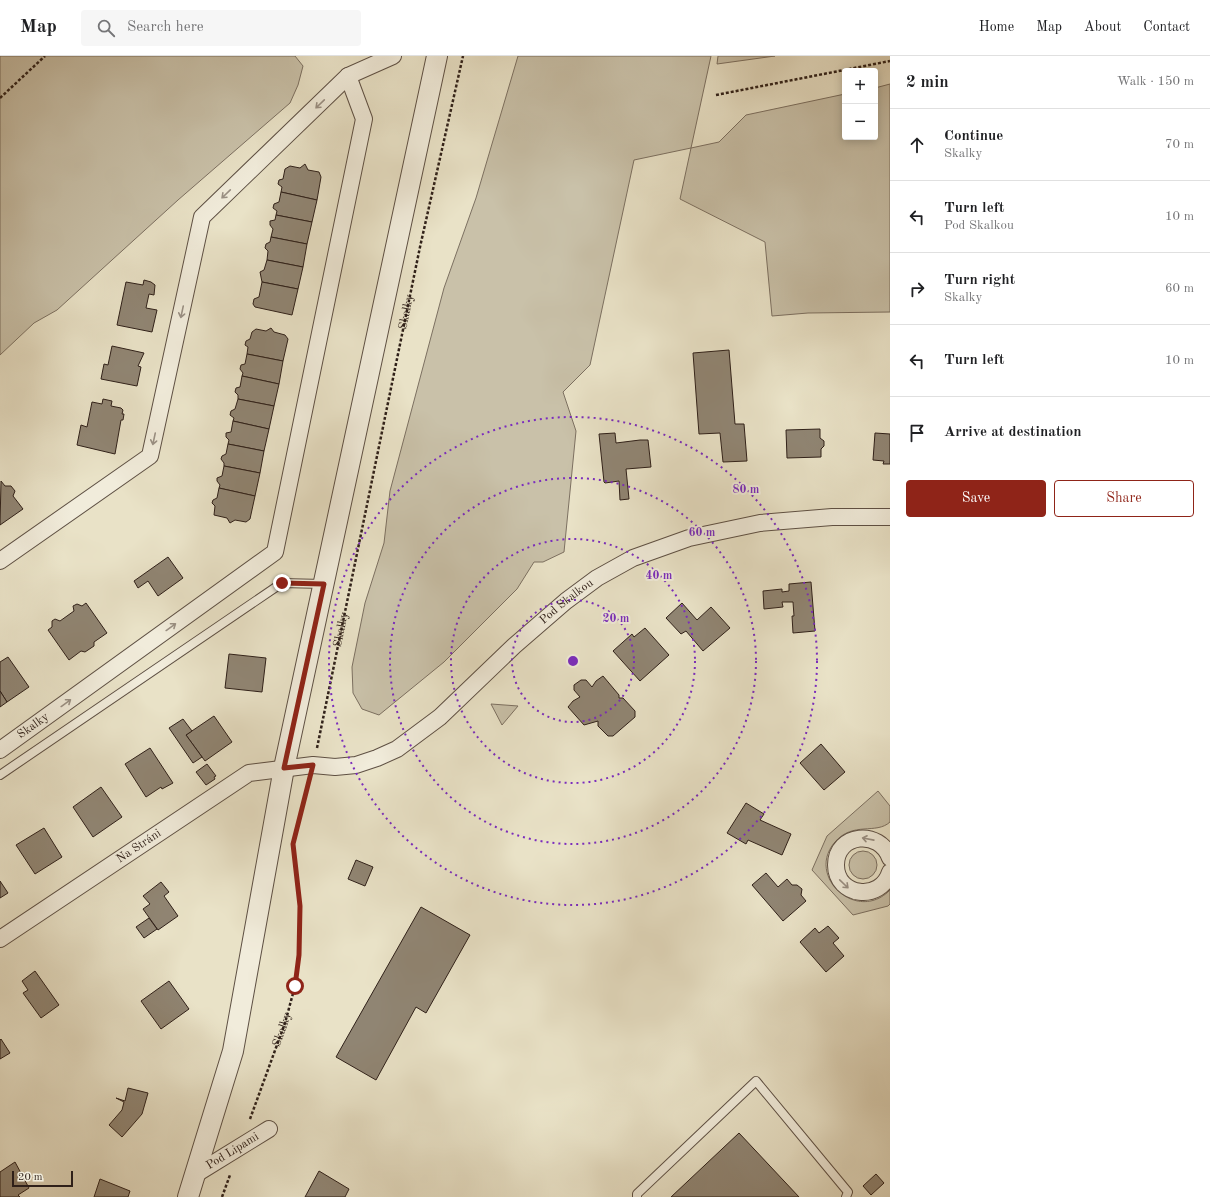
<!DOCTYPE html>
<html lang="en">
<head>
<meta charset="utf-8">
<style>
  body { margin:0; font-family:"Old Standard TT",serif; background:#f6f6f6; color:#202124 }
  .controls { position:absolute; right:12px; top:12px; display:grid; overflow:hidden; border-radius:4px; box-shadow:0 2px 10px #0003 }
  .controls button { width:36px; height:36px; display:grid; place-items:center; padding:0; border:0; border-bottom:1px solid #e0e0e0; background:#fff; color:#202124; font:20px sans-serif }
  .scale { position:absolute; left:12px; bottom:10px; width:61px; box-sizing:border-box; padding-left:4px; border:2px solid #2f2019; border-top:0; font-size:11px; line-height:14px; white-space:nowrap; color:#2f2019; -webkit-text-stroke:3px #f1ecdb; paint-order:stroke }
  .stop { position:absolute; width:12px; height:12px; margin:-9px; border:3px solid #8f2418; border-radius:50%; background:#fff }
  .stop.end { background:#8f2418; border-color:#fff; box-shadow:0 1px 4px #0008 }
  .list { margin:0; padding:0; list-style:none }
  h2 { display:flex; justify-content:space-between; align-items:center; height:52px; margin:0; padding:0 16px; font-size:17px }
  h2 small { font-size:13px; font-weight:400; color:#757577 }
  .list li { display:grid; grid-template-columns:26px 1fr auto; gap:12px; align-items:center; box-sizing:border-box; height:72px; padding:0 16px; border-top:1px solid #e0e0e0 }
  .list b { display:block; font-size:15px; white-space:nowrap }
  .list p { margin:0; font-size:13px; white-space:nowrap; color:#757577 }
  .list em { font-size:13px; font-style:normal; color:#757577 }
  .actions { display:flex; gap:8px; padding:12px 16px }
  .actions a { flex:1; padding:9px 0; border:1px solid #8f2418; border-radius:4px; text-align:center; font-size:14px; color:#8f2418 }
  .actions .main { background:#8f2418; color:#fff }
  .icon { flex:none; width:22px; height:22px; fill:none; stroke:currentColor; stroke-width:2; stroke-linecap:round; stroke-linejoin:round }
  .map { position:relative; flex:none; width:890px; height:1141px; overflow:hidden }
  header { display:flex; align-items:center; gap:24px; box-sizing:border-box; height:56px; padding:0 20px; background:#fff; border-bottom:1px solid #e0e0e0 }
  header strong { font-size:19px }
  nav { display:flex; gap:22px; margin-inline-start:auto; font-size:14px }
  .search { width:280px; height:36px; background:#f6f6f6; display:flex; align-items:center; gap:10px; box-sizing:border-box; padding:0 14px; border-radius:4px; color:#757577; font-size:15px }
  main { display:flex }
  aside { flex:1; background:#fff }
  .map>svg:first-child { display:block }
  .green { fill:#c9c1a9; stroke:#7c7061 }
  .building { fill:#908573; stroke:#2f2019 }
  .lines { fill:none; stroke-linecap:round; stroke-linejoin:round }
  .service-casing { stroke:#5e5044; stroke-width:10 }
  .minor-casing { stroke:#5e5044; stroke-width:18 }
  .tertiary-casing { stroke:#5e5044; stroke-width:22 }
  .path { stroke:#2f2019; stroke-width:2.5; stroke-dasharray:3 2; stroke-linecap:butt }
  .service { stroke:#f1ecdb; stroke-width:8 }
  .minor { stroke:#f1ecdb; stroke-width:16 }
  .tertiary { stroke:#f1ecdb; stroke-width:20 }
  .oneway { stroke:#9a9084 }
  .route { stroke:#8f2418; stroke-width:5 }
  .ring { fill:none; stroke:#7b2cbf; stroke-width:2; stroke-dasharray:2 4 }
  .labels { text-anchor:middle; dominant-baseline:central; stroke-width:4; stroke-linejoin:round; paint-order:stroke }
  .street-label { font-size:12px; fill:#2f2019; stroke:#f1ecdb }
  .centre { fill:#7b2cbf; stroke:#f1ecdb; stroke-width:2 }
  .ring-label { font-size:12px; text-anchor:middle; font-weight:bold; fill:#7b2cbf; stroke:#f1ecdb; stroke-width:4; stroke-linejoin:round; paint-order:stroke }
</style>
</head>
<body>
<header>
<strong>Map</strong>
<div class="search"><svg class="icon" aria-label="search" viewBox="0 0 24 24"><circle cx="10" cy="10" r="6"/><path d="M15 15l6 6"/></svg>Search here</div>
<nav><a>Home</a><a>Map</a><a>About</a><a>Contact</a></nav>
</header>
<main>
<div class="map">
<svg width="890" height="1141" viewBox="0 0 890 1141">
  <rect width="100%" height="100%" fill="#e9e2c7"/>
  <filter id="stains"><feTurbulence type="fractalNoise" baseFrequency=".005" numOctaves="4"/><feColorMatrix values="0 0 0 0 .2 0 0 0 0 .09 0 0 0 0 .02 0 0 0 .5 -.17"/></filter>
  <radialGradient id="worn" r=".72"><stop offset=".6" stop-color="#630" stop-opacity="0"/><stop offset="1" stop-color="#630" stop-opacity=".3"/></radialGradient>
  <g class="green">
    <polygon points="0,0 295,0 303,10 298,29 290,47 178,144 57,254 34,267 0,299"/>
    <polygon points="518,0 711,0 691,92 719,86 746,59 845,38 845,81 875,81 875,32 890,28 890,256 808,257 772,260 765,186 680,143 691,92 634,104 590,309 563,336 576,375 564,496 543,506 534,506 517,533 444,606 379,659 362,653 353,637 352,611 365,547 384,487 390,435 444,232 476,142"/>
    <polygon points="718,0 775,0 717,8"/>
    <polygon points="491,648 518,650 502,669"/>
    <path d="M878 735 890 750V766C876 779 853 765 835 786 805 820 857 868 890 834V848L888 850 853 859 812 814 827 780Z"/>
    <circle cx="863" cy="809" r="14"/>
  </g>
  <g class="building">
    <polygon points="305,108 308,114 319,116 321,121 317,144 281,136 282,131 278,128 279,124 283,123 285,113 290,110 300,112"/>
    <polygon points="281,136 317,144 312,166 276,159 277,155 273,152 274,148 279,146"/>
    <polygon points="276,159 312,166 307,188 271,181 273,173 270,169 270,165 275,164"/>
    <polygon points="271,181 307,188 303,211 267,204 268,195 265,192 266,188 270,186"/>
    <polygon points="267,204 303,211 298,233 262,226 260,216 264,214"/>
    <polygon points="144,224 151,226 155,229 154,239 149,238 146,252 157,254 152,276 117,269 126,226 143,229"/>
    <polygon points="262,226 298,233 292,259 255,251 253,248 254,243 259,241"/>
    <polygon points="271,272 274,276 285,279 288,283 283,305 247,298 248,291 245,289 246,285 250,283 252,276 256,273 266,275"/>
    <polygon points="112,290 144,297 138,310 141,311 137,330 101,323 104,308 108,309"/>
    <polygon points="729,294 735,368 744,368 747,405 723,406 720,377 699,378 693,297"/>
    <polygon points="247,298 283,305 279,328 242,320 243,317 240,313 241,309 245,308"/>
    <polygon points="242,320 279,328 274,350 238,343 238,339 235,336 236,332 240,331"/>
    <polygon points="103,343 112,345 111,350 121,352 123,354 122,358 124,358 123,364 121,364 115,398 77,389 81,369 87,371 92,346 102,348"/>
    <polygon points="238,343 274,350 269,373 233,365 234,362 230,359 231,355 235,353"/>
    <polygon points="233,365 269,373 264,395 228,388 229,384 226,381 226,377 231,376"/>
    <polygon points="820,373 820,382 824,385 824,390 821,393 821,401 787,402 786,374"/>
    <polygon points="615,377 616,387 640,384 648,384 651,411 626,413 629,443 620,444 619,425 605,427 604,426 599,378"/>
    <polygon points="875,377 890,378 890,408 883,408 884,405 873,404"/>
    <polygon points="228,388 264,395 260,417 224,410 224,407 221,403 222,400 226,398"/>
    <polygon points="224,410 260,417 255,440 219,432 220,429 217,425 217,422 222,420"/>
    <polygon points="1,425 5,430 11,430 15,435 13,440 23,453 0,469"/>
    <polygon points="219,432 255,440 250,463 246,466 235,464 230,467 227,462 214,459 215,450 212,447 213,444 217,442"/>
    <polygon points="168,501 183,522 158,540 148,525 138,532 134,525"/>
    <polygon points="811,526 815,575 793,577 792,560 794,560 793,546 782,546 783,551 764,553 763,535 782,533 782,536 789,535 789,528"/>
    <polygon points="86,547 107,577 94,586 94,590 85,596 81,595 69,604 48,574 52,571 52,565 55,563 60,565 74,555 73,550 77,548 82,550"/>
    <polygon points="682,547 697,564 711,551 730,572 703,595 686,575 681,578 666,562"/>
    <polygon points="645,572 669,599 640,625 613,595 632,578 634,581"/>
    <polygon points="229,598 266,602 262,636 225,632"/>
    <polygon points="8,601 29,631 7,646 0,635 0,606"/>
    <polygon points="603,620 619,639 619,642 623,642 635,655 635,661 613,680 608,680 598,670 598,665 584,669 568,651 573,645 580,641 574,634 574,629 581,624 586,624 592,631 596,625"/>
    <polygon points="0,635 7,646 0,651"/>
    <polygon points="214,660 232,686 205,705 186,679"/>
    <polygon points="183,663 192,675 186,679 202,701 193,707 169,672"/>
    <polygon points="821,688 845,716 824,734 800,707"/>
    <polygon points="150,692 173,727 162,733 161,731 146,741 125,708"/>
    <polygon points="207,708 216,720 214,721 215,723 206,729 196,716"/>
    <polygon points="101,731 122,761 93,781 73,751"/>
    <polygon points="746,747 764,758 760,764 791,778 782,799 748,784 746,788 727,777"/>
    <polygon points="44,772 62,801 35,818 16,789"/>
    <polygon points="356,804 373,811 365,830 348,823"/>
    <polygon points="766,817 778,831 787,823 792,829 797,829 802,833 801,839 806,845 783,865 752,829"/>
    <polygon points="0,825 8,837 0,842"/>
    <polygon points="161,826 169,836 164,840 178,860 158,874 143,853 150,848 143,840"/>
    <polygon points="421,851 470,879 426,957 416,951 376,1024 336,1001"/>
    <polygon points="149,862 157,873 144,882 136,871"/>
    <polygon points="828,870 839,882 833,887 844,900 826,916 800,886 815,872 819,877"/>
    <polygon points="35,915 59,949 41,962 23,937 28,934 22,925"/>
    <polygon points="169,925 189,953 161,973 141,945"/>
    <polygon points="1,983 10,997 0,1003 0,984"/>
    <polygon points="128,1032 148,1037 142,1058 122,1081 109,1069 122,1054 124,1046 116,1042 125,1045"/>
    <polygon points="739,1077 799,1141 671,1141"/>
    <polygon points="15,1106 29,1132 18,1139 20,1141 0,1141 0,1116"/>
    <polygon points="319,1115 349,1133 345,1141 305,1141"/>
    <polygon points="876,1118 884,1127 871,1139 863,1130"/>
    <polygon points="100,1123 130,1135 128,1141 94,1141"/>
  </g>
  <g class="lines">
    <defs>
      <g id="service">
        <polyline points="0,719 282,527 323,528"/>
        <polyline points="637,1141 637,1138 756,1025 848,1136 846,1141"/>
      </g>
      <g id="minor">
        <polyline points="0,505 150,400 202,161 348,20 393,0"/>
        <path id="s3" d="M0 694 275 496 364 63 348 20"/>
        <path d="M890 802C880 773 836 777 836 809 836 841 881 846 890 816"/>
        <path id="s4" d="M0 883 249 717 313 709 335 711 356 709 377 702 397 693 440 661 514 590 566 545 597 522 633 502 689 482 760 467 832 461H890"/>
        <path id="s5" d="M196 1118 269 1073"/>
      </g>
      <polyline id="tertiary" points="188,1141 233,995 284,712 437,0"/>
    </defs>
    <use href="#service" class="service-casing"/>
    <use href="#minor" class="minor-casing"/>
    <use href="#tertiary" class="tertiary-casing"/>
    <g class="path">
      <polyline points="716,39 890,5"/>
      <polyline points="0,42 45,0"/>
      <path id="s1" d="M317 692 420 191 463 0"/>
      <path id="s2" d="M250 1063 285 967 295 930 299 899 300 850 293 789 309 726"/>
      <polyline points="222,1141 230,1119"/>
    </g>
    <use href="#service" class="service"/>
    <use href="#minor" class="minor"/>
    <use href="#tertiary" class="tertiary"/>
  </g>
  <defs><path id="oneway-shaft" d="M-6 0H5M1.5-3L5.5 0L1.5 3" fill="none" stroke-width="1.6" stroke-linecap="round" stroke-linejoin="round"/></defs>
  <g class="oneway">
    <use href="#oneway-shaft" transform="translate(320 48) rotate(136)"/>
    <use href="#oneway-shaft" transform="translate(226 138) rotate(136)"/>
    <use href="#oneway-shaft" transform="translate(182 256) rotate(102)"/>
    <use href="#oneway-shaft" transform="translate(154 383) rotate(102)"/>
    <use href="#oneway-shaft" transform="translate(171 571) rotate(-36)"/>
    <use href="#oneway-shaft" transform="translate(66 647) rotate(-36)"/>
    <use href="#oneway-shaft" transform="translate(868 783) rotate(-169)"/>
    <use href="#oneway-shaft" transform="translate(844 828) rotate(44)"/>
  </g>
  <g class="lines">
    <polyline class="route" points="282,527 324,528 284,712 313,709 293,788 300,850 299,899 295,930"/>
  </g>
  <g class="ring">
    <circle cx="573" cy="605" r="61"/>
    <circle cx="573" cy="605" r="122"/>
    <circle cx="573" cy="605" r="183"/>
    <circle cx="573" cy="605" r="244"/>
  </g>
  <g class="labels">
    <g class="street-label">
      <text stroke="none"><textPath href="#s1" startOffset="445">Skalky</textPath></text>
      <text stroke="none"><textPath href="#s4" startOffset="676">Pod Skalkou</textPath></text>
      <text stroke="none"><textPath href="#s1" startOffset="121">Skalky</textPath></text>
      <text stroke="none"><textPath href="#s3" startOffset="41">Skalky</textPath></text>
      <text stroke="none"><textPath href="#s4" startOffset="167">Na Stráni</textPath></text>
      <text stroke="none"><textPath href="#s2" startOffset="95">Skalky</textPath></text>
      <text stroke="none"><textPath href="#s5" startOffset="43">Pod Lipami</textPath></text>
    </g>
  </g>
  <circle cx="573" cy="605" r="6" class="centre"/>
  <g class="ring-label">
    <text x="746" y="437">80 m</text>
    <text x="702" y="480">60 m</text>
    <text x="659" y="523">40 m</text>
    <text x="616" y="566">20 m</text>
  </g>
  <rect width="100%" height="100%" filter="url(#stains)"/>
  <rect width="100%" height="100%" fill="url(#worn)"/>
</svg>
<div class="controls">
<button>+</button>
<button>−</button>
</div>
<div class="scale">20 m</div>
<div class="stop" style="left:295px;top:930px"></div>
<div class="stop end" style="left:282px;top:527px"></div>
</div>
<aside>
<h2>2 min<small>Walk · 150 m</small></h2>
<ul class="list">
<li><svg class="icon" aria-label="ahead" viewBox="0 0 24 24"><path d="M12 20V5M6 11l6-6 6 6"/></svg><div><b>Continue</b><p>Skalky</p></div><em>70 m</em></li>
<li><svg class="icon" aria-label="left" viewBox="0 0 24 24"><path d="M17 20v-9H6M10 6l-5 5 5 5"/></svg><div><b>Turn left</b><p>Pod Skalkou</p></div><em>10 m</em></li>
<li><svg class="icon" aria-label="right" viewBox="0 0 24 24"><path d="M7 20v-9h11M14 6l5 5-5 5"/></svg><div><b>Turn right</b><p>Skalky</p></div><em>60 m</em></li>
<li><svg class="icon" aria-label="left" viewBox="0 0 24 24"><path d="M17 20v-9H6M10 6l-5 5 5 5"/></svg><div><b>Turn left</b></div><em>10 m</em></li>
<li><svg class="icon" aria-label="arrive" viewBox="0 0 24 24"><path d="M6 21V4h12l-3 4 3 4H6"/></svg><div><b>Arrive at destination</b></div></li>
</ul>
<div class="actions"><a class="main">Save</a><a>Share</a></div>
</aside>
</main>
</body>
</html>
